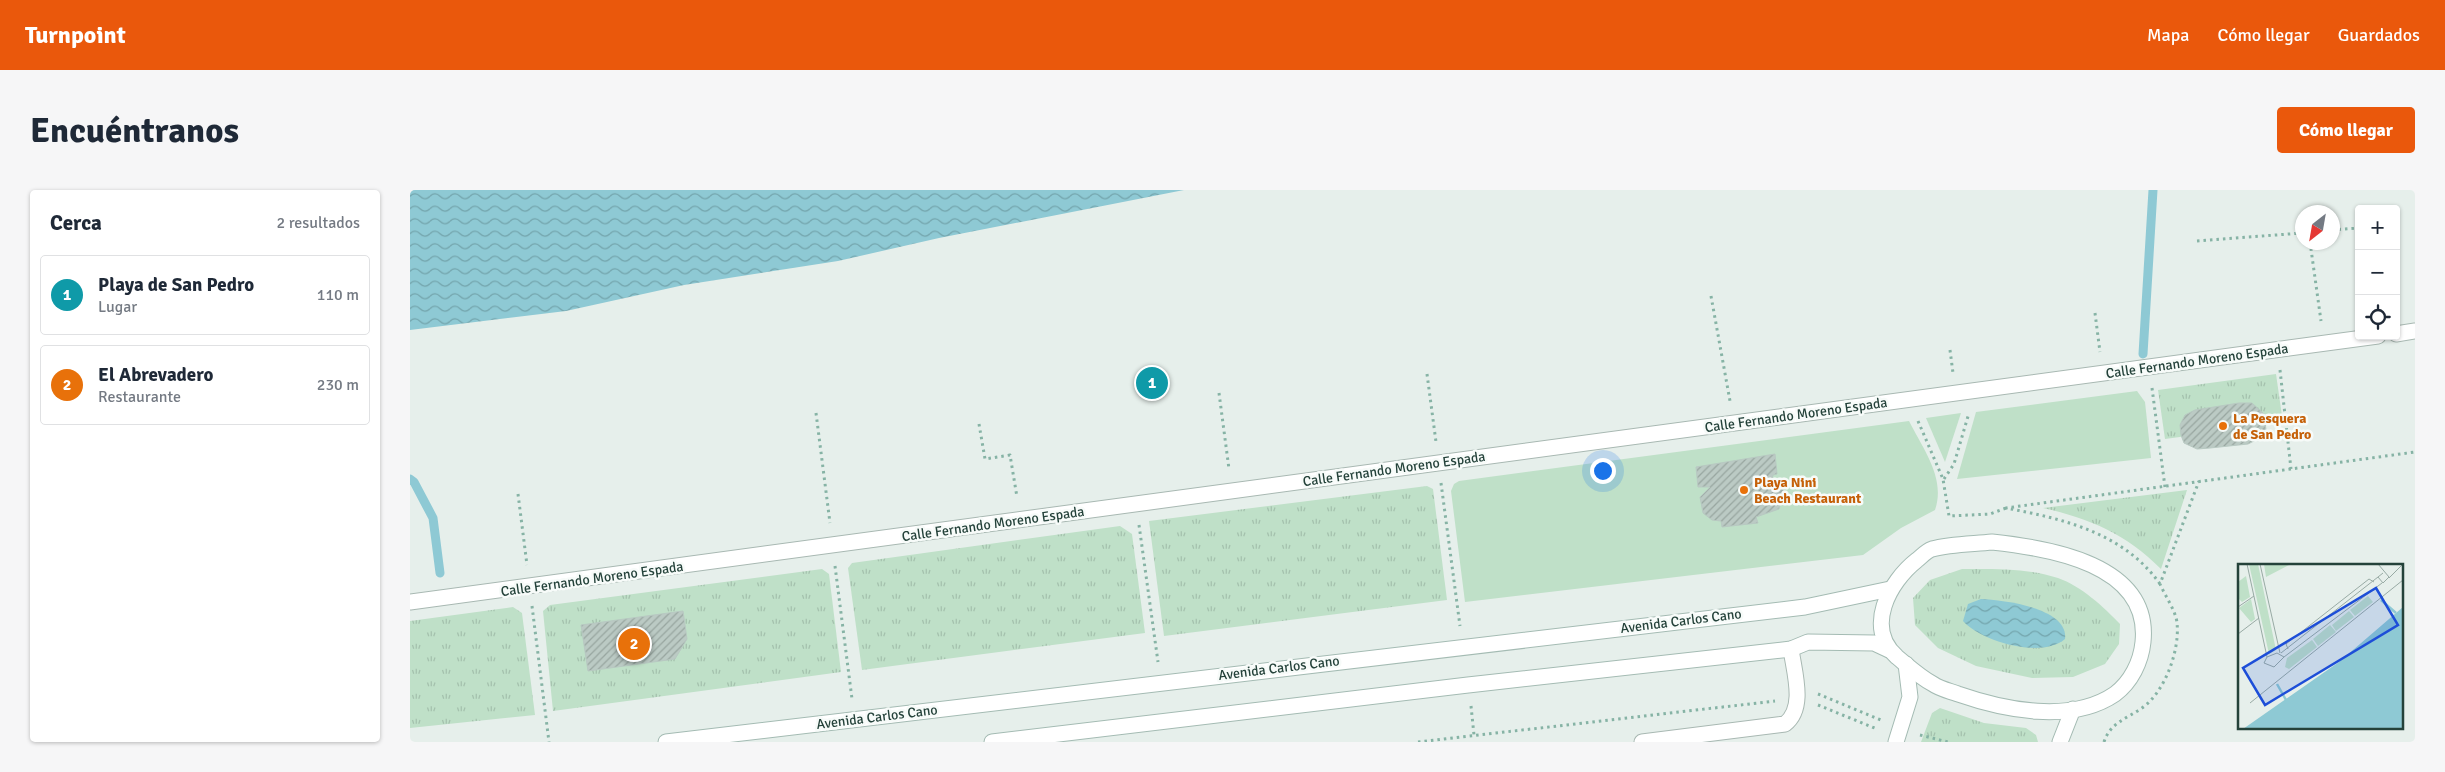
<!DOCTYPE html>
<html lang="es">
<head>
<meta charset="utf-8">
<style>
  body { margin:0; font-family:Signika,sans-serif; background:#f6f6f7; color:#1f2937 }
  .controls { position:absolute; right:15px; top:15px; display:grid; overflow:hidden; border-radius:5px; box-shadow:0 1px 4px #0004 }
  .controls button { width:45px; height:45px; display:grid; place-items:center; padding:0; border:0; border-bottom:1px solid #e0e1e3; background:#fff; color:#1f2937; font:25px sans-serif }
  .compass { position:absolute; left:1885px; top:15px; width:45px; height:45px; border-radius:50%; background:#fff; box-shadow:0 1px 4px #0004; rotate:211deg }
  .you { position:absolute; left:1192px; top:280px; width:18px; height:18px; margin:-12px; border:4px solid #fff; border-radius:50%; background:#1a73e8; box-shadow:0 0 0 8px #1a73e833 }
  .badge { display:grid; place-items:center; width:32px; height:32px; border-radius:50%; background:#ea580c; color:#fff; font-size:16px; font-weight:700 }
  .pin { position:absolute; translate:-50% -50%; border:2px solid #fff; box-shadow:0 1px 5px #0006 }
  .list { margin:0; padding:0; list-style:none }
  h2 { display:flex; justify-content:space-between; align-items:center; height:65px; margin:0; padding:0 20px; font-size:21px }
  h2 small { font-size:16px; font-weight:400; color:#747a83 }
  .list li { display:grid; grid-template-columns:32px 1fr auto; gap:15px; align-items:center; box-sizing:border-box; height:80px; margin:0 10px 10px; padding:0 10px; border:1px solid #e0e1e3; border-radius:5px }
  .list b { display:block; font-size:19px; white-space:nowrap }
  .list p { margin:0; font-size:16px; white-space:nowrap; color:#747a83 }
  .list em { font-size:16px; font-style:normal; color:#747a83 }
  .icon { flex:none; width:28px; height:28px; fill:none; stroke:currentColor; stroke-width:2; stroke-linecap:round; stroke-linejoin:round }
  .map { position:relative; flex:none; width:2005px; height:552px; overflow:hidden; border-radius:5px }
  header { display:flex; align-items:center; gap:30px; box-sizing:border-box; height:70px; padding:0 25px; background:#ea580c; color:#fff }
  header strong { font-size:24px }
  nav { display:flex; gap:28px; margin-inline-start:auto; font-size:18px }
  .intro { display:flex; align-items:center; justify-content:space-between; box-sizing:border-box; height:120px; padding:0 30px }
  h1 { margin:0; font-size:35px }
  .button { padding:12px 22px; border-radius:5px; background:#ea580c; color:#fff; font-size:18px; font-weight:700 }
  main { display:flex; gap:30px; padding:0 30px }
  aside { flex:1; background:#fff; border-radius:5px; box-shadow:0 1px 4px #0004 }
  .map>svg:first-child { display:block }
  .grass { fill:url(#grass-tufts) }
  .garden { fill:#bfe0c8 }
  .water { fill:url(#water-waves) }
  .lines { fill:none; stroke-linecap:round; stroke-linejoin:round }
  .stream { stroke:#8ec9d4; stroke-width:9 }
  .building { fill:url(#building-hatch); stroke:#b8c9c2 }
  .lane-casing { stroke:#a8b8b2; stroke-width:17 }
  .street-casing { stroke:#a8b8b2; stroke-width:17 }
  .secondary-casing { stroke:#a4bbb3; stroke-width:17 }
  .path { stroke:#86b3a5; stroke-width:3; stroke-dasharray:2.5 4; stroke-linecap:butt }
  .lane { stroke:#fff; stroke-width:15 }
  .street { stroke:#fff; stroke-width:15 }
  .secondary { stroke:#fff; stroke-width:15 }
  .food-dot { fill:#e8710a; stroke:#f7fbf9; stroke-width:2 }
  .labels { text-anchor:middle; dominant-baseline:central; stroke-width:5; stroke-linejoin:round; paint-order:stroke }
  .street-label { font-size:14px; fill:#24423a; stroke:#f7fbf9 }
  .food-label { font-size:14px; font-weight:bold; fill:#c56008; stroke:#f7fbf9; text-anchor:start }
  .inset-river { fill:none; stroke:#8ec9d4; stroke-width:2.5 }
  .inset-road { fill:none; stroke:#98aaa4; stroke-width:1 }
  .view { fill:#1d4ed8; fill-opacity:0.15; stroke:#1d4ed8; stroke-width:2.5 }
  .inset-edge { fill:none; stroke:#24423a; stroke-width:2.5 }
</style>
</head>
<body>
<header>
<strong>Turnpoint</strong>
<nav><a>Mapa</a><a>Cómo llegar</a><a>Guardados</a></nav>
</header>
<div class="intro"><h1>Encuéntranos</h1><a class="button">Cómo llegar</a></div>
<main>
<aside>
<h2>Cerca<small>2 resultados</small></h2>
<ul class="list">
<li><span class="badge" style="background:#0f9aa8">1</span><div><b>Playa de San Pedro</b><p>Lugar</p></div><em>110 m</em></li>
<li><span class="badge" style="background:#e8710a">2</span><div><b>El Abrevadero</b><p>Restaurante</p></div><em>230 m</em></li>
</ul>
</aside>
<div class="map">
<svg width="2005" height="552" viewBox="0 0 2005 552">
  <defs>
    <pattern id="grass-tufts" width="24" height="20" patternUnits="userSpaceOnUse" patternTransform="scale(1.25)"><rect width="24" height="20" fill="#bfe0c8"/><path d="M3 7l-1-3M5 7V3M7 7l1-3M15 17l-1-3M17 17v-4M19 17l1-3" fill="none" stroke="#a4c1ad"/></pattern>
    <pattern id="water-waves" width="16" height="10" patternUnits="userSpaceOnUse" patternTransform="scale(1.25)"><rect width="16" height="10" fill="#8ec9d4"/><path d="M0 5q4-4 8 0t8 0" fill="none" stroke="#74a5ad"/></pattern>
    <pattern id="building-hatch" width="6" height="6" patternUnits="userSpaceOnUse" patternTransform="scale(1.25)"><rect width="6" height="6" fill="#bbcac4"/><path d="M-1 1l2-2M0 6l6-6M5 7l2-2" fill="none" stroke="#98a6a0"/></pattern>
  </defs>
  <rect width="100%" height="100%" fill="#e6efeb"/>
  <g class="grass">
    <polygon points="1866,184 1873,233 1755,249 1748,200"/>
    <polygon points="1017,296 1023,299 1037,410 754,446 739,331"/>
    <path d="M1777 300 1751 379C1716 344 1681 329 1633 318Z"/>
    <polygon points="710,336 722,344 735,443 452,480 438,378 442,373"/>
    <polygon points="412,379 419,384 431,482 143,521 133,421 140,415"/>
    <path d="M1552 379C1584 379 1618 378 1648 388 1671 396 1694 417 1710 434L1709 454 1695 474 1663 487 1622 488 1566 476 1528 458 1505 435 1503 408 1520 390Z"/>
    <polygon points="103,417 112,423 125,525 0,538 0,431"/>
    <polygon points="1530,518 1574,533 1616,538 1626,545 1628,552 1511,552 1522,523"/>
  </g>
  <g class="garden">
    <polygon points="1727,201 1735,212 1741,268 1547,289 1566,222"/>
    <polygon points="1551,223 1535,272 1516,228"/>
    <path d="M1499 231C1513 259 1536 288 1525 320L1491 338 1453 365 1055 412 1041 301 1044 294 1049 291Z"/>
  </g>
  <g class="water">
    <polygon points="0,0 774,0 529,48 428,71 274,95 156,121 0,140"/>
    <path d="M1571 409C1594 410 1659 418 1655 449 1632 469 1572 452 1553 431L1558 414Z"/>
  </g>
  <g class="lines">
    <g class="stream">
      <polyline points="1733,164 1743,0"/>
      <polyline points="0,289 4,292 23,328 30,383"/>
    </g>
  </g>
  <g class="building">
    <polygon points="1829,213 1842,213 1854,224 1856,240 1848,249 1838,254 1800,258 1787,259 1774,253 1771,245 1770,235 1775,225 1785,220"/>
    <polygon points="1365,264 1367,284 1363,285 1362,289 1370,294 1374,301 1369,319 1346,327 1348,333 1312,337 1311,331 1302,330 1293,323 1290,307 1300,297 1288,297 1286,277"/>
    <polygon points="273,421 277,449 265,469 178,481 171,435"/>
  </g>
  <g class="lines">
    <defs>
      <path id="lane" d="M1232 552 1375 534C1396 518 1384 482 1381 459"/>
      <g id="street">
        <polyline points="1986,144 2005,141"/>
        <polyline points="0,412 1968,146"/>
      </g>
      <g id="secondary">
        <path d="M1582 352C1639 358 1741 374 1733 452 1731 472 1721 492 1705 504 1661 534 1594 520 1548 504 1540 501 1530 499 1523 494 1510 487 1498 476 1487 467 1454 438 1479 392 1507 370 1511 367 1516 361 1522 359 1540 354 1563 354 1582 352Z"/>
        <polyline points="256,552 1395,417 1480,399"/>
        <polyline points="582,552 1058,495 1381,459 1398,452 1464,453 1479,460"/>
        <polyline points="1486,552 1500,507 1496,474"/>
        <polyline points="1650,552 1663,519"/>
      </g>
    </defs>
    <use href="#lane" class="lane-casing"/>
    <use href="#street" class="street-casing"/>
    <use href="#secondary" class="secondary-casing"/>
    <g class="path">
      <polyline points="1922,40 1949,38"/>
      <polyline points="1787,51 1892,43"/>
      <polyline points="1900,52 1911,131"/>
      <polyline points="1301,106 1320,211"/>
      <polyline points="1685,123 1690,162"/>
      <polyline points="1540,160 1543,183"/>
      <polyline points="1870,180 1881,279"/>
      <polyline points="1017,184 1026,252"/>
      <polyline points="1742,198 1755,297"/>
      <polyline points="809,203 819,279"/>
      <polyline points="406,223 420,333"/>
      <polyline points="1508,231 1533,289 1539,326 1580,324 1596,318"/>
      <polyline points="569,234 575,269 600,265 607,307"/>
      <polyline points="1534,289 1544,274 1559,223"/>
      <polyline points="1031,293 1050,436"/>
      <polyline points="108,304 117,375"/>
      <polyline points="729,335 748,472"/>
      <polyline points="425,376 442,509"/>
      <path d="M1750 394C1714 343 1654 329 1596 318L2005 262"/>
      <polyline points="122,416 139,552"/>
      <polyline points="1408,504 1471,530"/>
      <polyline points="1408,515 1467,539"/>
      <polyline points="1061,516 1064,545"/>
      <polyline points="1510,545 1538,552"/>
      <polyline points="1008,552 1365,511"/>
      <path d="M1694 552C1700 533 1716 529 1732 518 1755 502 1770 460 1767 433 1766 421 1755 406 1750 394L1789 291"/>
    </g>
    <use href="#lane" class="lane"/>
    <use href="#street" class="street"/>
    <use href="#secondary" class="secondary"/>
  </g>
  <g class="food-dot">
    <circle cx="1813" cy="236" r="5"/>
    <circle cx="1334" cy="300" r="5"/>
  </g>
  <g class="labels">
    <g class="street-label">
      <text transform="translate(1787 171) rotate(-8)">Calle Fernando Moreno Espada</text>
      <text transform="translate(1386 225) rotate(-8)">Calle Fernando Moreno Espada</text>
      <text transform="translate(984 279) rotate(-8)">Calle Fernando Moreno Espada</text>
      <text transform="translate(583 334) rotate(-8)">Calle Fernando Moreno Espada</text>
      <text transform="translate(182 389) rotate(-8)">Calle Fernando Moreno Espada</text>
      <text transform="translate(1271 431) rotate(-7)">Avenida Carlos Cano</text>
      <text transform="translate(869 478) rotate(-7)">Avenida Carlos Cano</text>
      <text transform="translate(467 527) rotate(-7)">Avenida Carlos Cano</text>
    </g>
    <g class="food-label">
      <text x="1823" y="228">La Pesquera<tspan x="1823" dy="16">de San Pedro</tspan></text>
      <text x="1344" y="292">Playa Nini<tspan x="1344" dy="16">Beach Restaurant</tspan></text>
    </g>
  </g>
  <g transform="translate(1828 374)">
    <rect width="165" height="165" fill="#e6efeb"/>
    <path d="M11 0H20L38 86 31 90ZM26 0H53L28 13ZM8 12 12 33 4 38 0 34V18ZM130 32 135 38 117 52 112 46ZM13 35 17 55 13 58 1 44ZM111 47 116 53 98 67 94 61ZM92 61 98 68 80 82 75 75Z" fill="#bfe0c8"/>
    <path d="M74 76 79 83 51 105 47 103 49 94Z" fill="#bfe0c8"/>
    <path d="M165 43V165H5L101 98Z" fill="#8ec9d4"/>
    <path class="inset-river" d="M143 36 158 49M39 120 48 136"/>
    <path class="inset-road" d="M9 0 29 93 26 99 36 103 46 93 39 89 29 93M22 0 42 89M140 0 151 13 145 19 140 13 145 9M151 14 165 0M0 43 16 32M0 70 21 54M50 85 48 80 131 15 136 18M43 89 140 13M46 93 144 19M12 139 165 16"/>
    <path class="view" d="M138 24 160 61 27 141 5 104Z"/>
    <rect width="165" height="165" class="inset-edge"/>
  </g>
</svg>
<div class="controls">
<button>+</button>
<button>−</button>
<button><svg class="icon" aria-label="locate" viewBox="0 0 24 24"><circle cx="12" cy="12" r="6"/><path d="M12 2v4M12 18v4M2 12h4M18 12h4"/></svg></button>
</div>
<svg class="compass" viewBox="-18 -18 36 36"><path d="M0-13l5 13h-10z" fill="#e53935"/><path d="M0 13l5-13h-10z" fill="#747a83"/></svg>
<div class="you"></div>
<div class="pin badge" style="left:742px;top:193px;background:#0f9aa8">1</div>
<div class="pin badge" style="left:224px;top:454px;background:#e8710a">2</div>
</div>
</main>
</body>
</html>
